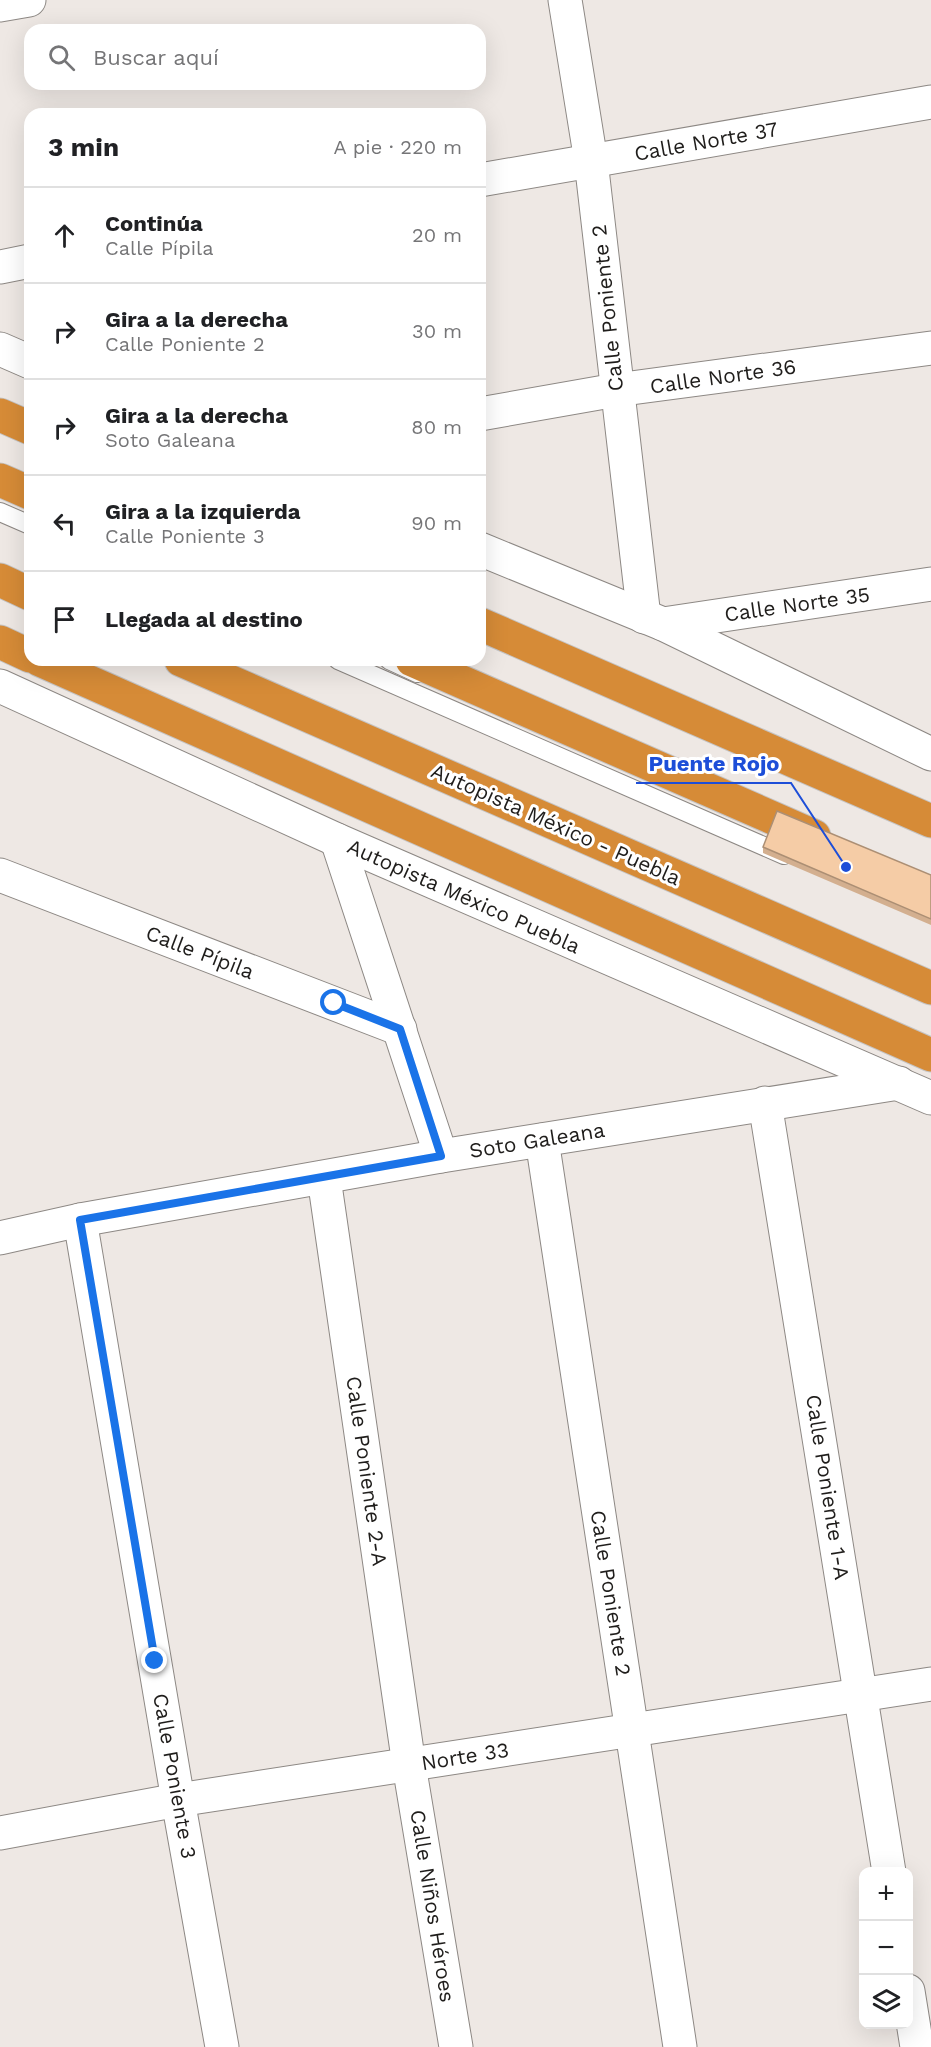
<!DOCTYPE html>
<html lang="es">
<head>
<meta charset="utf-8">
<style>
  body { margin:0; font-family:"Work Sans",sans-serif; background:#f2f2f2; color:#202124 }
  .controls { position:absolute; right:18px; bottom:18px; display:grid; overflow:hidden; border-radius:12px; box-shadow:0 6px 24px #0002 }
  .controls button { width:54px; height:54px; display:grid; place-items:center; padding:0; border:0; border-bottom:2px solid #e0e0e0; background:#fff; color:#202124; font:30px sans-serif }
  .stop { position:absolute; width:18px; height:18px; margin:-14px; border:4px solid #1a73e8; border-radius:50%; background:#fff }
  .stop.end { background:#1a73e8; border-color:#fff; box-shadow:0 2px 6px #0008 }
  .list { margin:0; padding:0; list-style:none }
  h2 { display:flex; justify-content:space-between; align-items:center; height:78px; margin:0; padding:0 24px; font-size:26px }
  h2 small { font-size:20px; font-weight:400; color:#757577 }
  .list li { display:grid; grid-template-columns:39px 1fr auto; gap:18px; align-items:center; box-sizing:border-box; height:96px; padding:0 24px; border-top:2px solid #e0e0e0 }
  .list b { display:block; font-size:22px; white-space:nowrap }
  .list p { margin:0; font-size:20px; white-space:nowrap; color:#757577 }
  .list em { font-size:20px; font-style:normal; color:#757577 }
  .icon { flex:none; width:33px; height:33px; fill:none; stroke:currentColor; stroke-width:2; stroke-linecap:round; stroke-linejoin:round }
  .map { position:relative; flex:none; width:931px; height:2047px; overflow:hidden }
  .search { position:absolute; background:#fff; box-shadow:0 6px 24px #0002; left:24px; top:24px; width:462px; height:66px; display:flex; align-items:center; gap:15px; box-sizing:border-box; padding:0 21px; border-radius:18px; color:#757577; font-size:22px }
  .panel { position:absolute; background:#fff; box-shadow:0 6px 24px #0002; left:24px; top:108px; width:462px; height:558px; border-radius:18px }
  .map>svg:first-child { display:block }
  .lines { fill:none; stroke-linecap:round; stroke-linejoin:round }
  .lane-casing { stroke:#8d8884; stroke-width:20 }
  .street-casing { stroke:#8d8884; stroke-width:35 }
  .secondary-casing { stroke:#8d8884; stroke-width:35 }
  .highway-casing { stroke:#c5c4c4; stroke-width:35 }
  .lane { stroke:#fff; stroke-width:18 }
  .street { stroke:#fff; stroke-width:33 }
  .secondary { stroke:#fff; stroke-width:33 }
  .highway { stroke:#d68b37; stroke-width:33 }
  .wall { fill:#d3af8f }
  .building { fill:#f5cca6; stroke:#ac8f74; stroke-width:1.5 }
  .route { stroke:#1a73e8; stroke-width:8 }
  .labels { text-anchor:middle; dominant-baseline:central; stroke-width:6; stroke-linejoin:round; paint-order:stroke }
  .street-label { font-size:21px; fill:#1f1d1b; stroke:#fff }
  .leader { fill:none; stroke:#1d4ed8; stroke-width:2 }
  .callout-dot { fill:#1d4ed8; stroke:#fff; stroke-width:2 }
  .callout-label { font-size:22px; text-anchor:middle; font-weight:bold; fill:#1d4ed8; stroke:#fff; stroke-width:6; stroke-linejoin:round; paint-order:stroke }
</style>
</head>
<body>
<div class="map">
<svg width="931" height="2047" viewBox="0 0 931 2047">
  <rect width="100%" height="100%" fill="#eee8e4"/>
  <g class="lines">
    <defs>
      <g id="lane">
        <polyline points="0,512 30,525"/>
        <polyline points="338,660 784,855"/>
        <polyline points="389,660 417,673"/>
      </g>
      <g id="street">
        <polyline points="565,0 591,161 644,617"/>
        <polyline points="0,5 29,0"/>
        <polyline points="480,180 931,102"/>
        <polyline points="0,267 30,261"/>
        <polyline points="480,414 616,390 931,348"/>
        <polyline points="663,624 931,584"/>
        <polyline points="337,840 441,1156"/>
        <polyline points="0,875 400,1029"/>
        <polyline points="765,1103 889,1872"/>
        <polyline points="542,1140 680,2047"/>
        <polyline points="324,1178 409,1765 456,2047"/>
        <polyline points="80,1220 178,1800 222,2047"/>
        <polyline points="0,1238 80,1220 441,1156 899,1083"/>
        <polyline points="0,1833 178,1800 931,1684"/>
        <polyline points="908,1991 917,2047"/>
      </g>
      <g id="secondary">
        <polyline points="0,349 30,362"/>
        <polyline points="480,549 663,624 931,754"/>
        <polyline points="0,686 337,840 931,1098"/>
      </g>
      <g id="highway">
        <polyline points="0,415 30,428"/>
        <polyline points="0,480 30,493"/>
        <polyline points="0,580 30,594"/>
        <polyline points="480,624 931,821"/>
        <polyline points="0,642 30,656"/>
        <polyline points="40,660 931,1055"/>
        <polyline points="181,660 931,988"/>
        <polyline points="412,660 814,836"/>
      </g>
    </defs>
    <use href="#lane" class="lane-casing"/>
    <use href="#street" class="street-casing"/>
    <use href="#secondary" class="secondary-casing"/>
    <use href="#highway" class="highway-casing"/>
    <use href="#lane" class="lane"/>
    <use href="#street" class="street"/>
    <use href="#secondary" class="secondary"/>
    <use href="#highway" class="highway"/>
  </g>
  <polygon class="wall" points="763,847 931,875 931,925 763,853"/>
  <polygon class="building" points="777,811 931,875 931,919 763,847"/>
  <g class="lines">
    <polyline class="route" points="155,1661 80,1220 441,1156 400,1029 334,1003"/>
  </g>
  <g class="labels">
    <g class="street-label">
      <text transform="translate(706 141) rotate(-10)">Calle Norte 37</text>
      <text transform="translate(607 308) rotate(-96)">Calle Poniente 2</text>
      <text transform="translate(723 376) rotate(-8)">Calle Norte 36</text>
      <text transform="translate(797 604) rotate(-8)">Calle Norte 35</text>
      <text transform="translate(556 824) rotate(24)">Autopista México - Puebla</text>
      <text transform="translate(464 896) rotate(24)">Autopista México Puebla</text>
      <text transform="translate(200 952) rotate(21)">Calle Pípila</text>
      <text transform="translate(537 1140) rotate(-9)">Soto Galeana</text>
      <text transform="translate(367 1471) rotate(82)">Calle Poniente 2-A</text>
      <text transform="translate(828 1487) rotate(81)">Calle Poniente 1-A</text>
      <text transform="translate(611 1593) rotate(81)">Calle Poniente 2</text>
      <text transform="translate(465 1756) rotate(-9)">Norte 33</text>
      <text transform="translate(175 1776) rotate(80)">Calle Poniente 3</text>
      <text transform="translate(433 1906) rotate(81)">Calle Niños Héroes</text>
    </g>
  </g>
  <path class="leader" d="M846 867L791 783H636"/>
  <circle class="callout-dot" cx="846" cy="867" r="6"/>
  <g class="callout-label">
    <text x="714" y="771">Puente Rojo</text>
  </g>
</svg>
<div class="controls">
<button>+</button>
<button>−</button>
<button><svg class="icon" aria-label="layers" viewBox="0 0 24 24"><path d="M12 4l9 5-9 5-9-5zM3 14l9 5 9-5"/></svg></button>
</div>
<div class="stop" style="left:334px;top:1003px"></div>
<div class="stop end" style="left:155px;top:1661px"></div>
<div class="search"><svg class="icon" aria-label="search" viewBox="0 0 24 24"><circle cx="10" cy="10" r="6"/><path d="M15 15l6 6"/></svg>Buscar aquí</div>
<section class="panel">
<h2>3 min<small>A pie · 220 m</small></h2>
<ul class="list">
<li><svg class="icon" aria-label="ahead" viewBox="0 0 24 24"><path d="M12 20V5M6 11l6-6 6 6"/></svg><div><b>Continúa</b><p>Calle Pípila</p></div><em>20 m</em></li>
<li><svg class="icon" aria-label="right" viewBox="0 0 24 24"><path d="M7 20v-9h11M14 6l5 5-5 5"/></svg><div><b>Gira a la derecha</b><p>Calle Poniente 2</p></div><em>30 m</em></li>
<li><svg class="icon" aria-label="right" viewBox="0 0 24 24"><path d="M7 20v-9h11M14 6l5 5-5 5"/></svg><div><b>Gira a la derecha</b><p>Soto Galeana</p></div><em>80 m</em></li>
<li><svg class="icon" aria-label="left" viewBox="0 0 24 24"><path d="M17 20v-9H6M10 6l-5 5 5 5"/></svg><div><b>Gira a la izquierda</b><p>Calle Poniente 3</p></div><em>90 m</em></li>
<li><svg class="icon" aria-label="arrive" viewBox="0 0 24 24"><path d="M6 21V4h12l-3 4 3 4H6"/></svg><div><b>Llegada al destino</b></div></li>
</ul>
</section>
</div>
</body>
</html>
